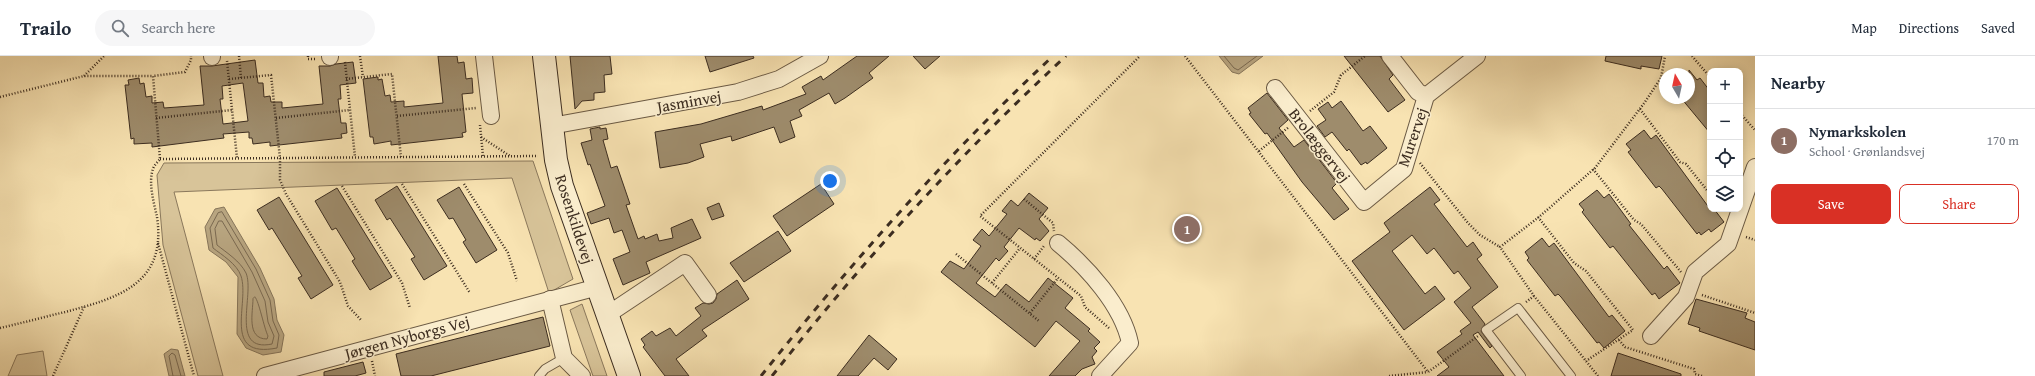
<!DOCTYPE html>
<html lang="en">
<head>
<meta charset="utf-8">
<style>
  body { margin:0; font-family:"Gentium Book Plus",serif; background:#f6f6f7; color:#1f2937 }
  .controls { position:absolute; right:12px; top:12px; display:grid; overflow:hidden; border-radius:8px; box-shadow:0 2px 10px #0003 }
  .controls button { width:36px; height:36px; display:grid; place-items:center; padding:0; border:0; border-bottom:1px solid #e0e1e3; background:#fff; color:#1f2937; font:20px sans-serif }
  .compass { position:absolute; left:1659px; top:12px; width:36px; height:36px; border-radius:50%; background:#fff; box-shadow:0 2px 10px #0003; rotate:351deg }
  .you { position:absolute; left:830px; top:125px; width:14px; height:14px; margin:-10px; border:3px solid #fff; border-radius:50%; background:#1a73e8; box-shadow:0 0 0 6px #1a73e833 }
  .badge { display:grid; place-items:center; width:26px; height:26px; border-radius:50%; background:#d93025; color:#fff; font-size:13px; font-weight:700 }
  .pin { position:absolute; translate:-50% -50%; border:2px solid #fff; box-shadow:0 1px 4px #0006 }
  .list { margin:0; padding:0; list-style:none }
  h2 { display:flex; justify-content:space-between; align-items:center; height:52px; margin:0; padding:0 16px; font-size:17px }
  h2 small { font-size:13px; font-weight:400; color:#747a83 }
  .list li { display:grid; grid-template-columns:26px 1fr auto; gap:12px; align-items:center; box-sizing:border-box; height:64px; padding:0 16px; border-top:1px solid #e0e1e3 }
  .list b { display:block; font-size:15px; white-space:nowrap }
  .list p { margin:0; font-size:13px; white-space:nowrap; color:#747a83 }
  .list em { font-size:13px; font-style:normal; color:#747a83 }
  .actions { display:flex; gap:8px; padding:12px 16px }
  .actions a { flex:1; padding:9px 0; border:1px solid #d93025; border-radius:8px; text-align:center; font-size:14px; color:#d93025 }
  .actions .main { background:#d93025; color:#fff }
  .icon { flex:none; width:22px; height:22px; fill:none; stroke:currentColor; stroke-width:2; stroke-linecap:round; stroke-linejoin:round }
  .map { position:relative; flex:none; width:1755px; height:320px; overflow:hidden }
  header { display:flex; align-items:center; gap:24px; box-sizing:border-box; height:56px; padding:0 20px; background:#fff; border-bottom:1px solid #e0e1e3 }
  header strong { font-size:19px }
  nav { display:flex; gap:22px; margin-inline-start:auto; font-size:14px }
  .search { width:280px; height:36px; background:#f6f6f7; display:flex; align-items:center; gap:10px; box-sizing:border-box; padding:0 14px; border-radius:22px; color:#747a83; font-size:15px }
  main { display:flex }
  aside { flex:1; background:#fff }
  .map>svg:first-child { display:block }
  .green { fill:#d8c499; stroke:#8a785c }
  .water { fill:#b8a580; stroke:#86755a }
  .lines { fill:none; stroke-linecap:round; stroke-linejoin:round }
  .shore { stroke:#7a6950; stroke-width:1 }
  .building { fill:#9e8c6c; stroke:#3c2d20; fill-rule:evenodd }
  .lane-casing { stroke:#6b5a44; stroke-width:10 }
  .street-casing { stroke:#6b5a44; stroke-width:18 }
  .secondary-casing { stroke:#3c2d20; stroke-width:24 }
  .path { stroke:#3c2d20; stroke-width:2.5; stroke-dasharray:1 2; stroke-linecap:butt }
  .lane { stroke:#faedcd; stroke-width:8 }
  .street { stroke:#faedcd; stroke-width:16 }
  .secondary { stroke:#faedcd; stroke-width:22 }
  .rail { stroke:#3c2d20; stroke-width:3; stroke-dasharray:7 7; stroke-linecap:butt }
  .labels { text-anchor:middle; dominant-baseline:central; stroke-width:3; stroke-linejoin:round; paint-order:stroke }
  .street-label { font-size:16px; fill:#3c2d20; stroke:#faedcd }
</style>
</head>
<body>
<header>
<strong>Trailo</strong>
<div class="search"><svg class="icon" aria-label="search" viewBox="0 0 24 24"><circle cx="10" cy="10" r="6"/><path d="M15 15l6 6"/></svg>Search here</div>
<nav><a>Map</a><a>Directions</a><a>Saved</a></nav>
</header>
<main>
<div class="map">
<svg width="1755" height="320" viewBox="0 0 1755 320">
  <rect width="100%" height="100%" fill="#f8e3b2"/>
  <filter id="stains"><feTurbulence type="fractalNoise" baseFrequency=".005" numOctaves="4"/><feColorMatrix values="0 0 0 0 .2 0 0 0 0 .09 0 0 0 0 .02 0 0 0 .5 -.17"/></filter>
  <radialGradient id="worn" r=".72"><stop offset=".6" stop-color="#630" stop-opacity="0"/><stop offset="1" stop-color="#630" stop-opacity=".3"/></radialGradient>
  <g class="green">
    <polygon points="533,105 573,223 549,237 512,122 174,136 223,320 198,320 163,189 157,119 164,107"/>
    <polygon points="582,248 607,320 593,320 570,254"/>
    <polygon points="43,295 47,320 8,320 17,299"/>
  </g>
  <g class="water">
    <polygon points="1219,0 1263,0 1239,18 1232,16"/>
    <polygon points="224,151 260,212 274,243 277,264 284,279 281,296 263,299 246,292 237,278 238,221 226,206 209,194 205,171 215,153"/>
    <polygon points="171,293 178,294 185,320 169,320 164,298"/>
  </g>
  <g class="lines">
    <g class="shore">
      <polyline points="1224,0 1234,12 1238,14 1257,0"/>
      <path d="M222 156 256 213 270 244 273 265 279 279 277 292C221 303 250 247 241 220 237 208 222 199 213 192L210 172 218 157Z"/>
      <path d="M219 165H222L252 216 265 245 268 266 274 280 272 288C229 297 255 238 246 217 240 205 227 197 217 189L215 173Z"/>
      <path d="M255 241C259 245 264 272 268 280L267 283C246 283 253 256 253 243Z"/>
      <polyline points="173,320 169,300 172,297 175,299 181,320"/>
    </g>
  </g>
  <g class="building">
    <polygon points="438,0 457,0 458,7 464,6 466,23 472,22 473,37 462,38 466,76 462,77 463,81 391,89 391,85 374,88 373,81 370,81 363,23 378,21 378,24 382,23 385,40 390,39 391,46 404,45 404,51 443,47"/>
    <polygon points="570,0 610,0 612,18 604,19 605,36 594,37 594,44 582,45 575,53"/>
    <polygon points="705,0 753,0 754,2 710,16"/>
    <polygon points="857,0 889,0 869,17 873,22 845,42 835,48 829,37 799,54 802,60 790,65 795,81 780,87 774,71 732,85 731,80 700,88 704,101 688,107 660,112 655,76 701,68 762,50 763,54 806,38 802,31 821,20 823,24"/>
    <polygon points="913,0 940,0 925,13"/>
    <polygon points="1344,0 1380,0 1393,19 1389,23 1405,44 1388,56"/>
    <polygon points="1606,0 1662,0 1659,13 1641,10 1641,13 1605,5"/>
    <path d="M255 4 258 27H263L264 41 270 40 271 46H282V52L323 48 319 10H330L336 8 353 6 356 27 340 29 341 43H338L341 67H346L347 77 341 78 342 82 270 90V86L253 88 252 82H249V76L223 78 224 82 152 91V87L134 88V82L131 83 125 29H129L128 24 139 22 140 28 144 27 146 41 152 40V47L163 46 164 52 204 49 200 10H212ZM243 27 248 65 223 68 220 43H223L222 30Z"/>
    <polygon points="1689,14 1697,24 1700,22 1710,35 1710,77 1681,42 1689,42"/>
    <polygon points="1267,37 1288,64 1279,72 1294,91 1304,84 1337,127 1332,132 1349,153 1334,164 1302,126 1267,77 1265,78 1249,58 1251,57 1248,52"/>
    <polygon points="1341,45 1363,75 1370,70 1387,92 1367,108 1366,106 1361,109 1349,93 1347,95 1332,76 1325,81 1317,70 1326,64 1318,53 1328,46 1332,52"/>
    <polygon points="600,71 600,73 606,72 608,83 603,84 611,112 617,110 630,148 626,149 638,183 644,180 645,183 657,178 659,185 673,182 671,172 692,163 701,182 646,206 650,217 623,229 613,203 630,196 622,174 614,177 609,162 591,168 587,157 605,150 590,108 588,109 581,87 592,84 590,73"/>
    <polygon points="1644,74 1651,83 1656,79 1710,153 1714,153 1724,166 1711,176 1709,173 1701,179 1699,176 1697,178 1662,133 1659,130 1656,132 1628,96 1631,94 1626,88"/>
    <polygon points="821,128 834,148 787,180 773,160"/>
    <polygon points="397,130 447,210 424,224 411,203 415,201 390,162 387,164 375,144"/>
    <polygon points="459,131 497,194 476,207 463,186 466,184 453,162 449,163 437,144"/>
    <polygon points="1430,131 1440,144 1434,148 1467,191 1473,186 1482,199 1477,203 1498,231 1472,251 1485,268 1481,275 1492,290 1490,292 1478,276 1473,279 1504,320 1437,320 1449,311 1437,296 1462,278 1460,275 1471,267 1454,246 1471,232 1458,215 1454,218 1434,192 1427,198 1412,179 1392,195 1425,238 1435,230 1445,243 1404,274 1352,205 1390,176 1384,167"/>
    <polygon points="337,132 392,221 370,234 352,205 355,203 336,172 332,174 315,145"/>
    <polygon points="1597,134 1604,142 1609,138 1631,168 1629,169 1664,213 1667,210 1680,227 1659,243 1655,237 1652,239 1613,190 1610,192 1582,156 1584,154 1579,148"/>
    <polygon points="1029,137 1048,152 1039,163 1049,175 1040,185 1036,182 1035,184 1019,172 1004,191 1008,195 999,205 996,202 976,227 995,241 1006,228 1029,246 1048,222 1073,242 1065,252 1090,273 1088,275 1100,286 1094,292 1097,295 1092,301 1095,308 1082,313 1075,320 1049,320 1080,285 1056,265 1035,291 941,216 950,205 964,213 981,190 973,184 982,173 989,180 1007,158 1002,155 1011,144 1018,150"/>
    <polygon points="279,141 333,229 311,243 298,222 302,220 272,172 269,174 257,154"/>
    <polygon points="719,147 724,160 712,164 707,152"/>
    <polygon points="778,175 791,195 744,226 730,207"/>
    <polygon points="1542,182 1549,191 1554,187 1609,261 1612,259 1625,275 1604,292 1599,286 1597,287 1561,241 1558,238 1555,240 1527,204 1529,202 1525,196"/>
    <polygon points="737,224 749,243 702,274 707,280 676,303 689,320 665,320 643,291 645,289 641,283 652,275 656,280 670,272 676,280 701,260 695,252 703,247 709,248 713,247 716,243 717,238"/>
    <polygon points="1696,243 1747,257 1745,262 1755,266 1755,294 1699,275 1700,272 1688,268"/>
    <polygon points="543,261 550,290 431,320 401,320 396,298"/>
    <polygon points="869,279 897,303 888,314 874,302 858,320 837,320"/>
    <polygon points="1618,297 1681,318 1681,320 1611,320"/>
    <polygon points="363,306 366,317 355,320 324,320 324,316"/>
  </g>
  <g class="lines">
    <defs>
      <g id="lane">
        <polyline points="539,320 545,313 564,302"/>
        <polyline points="1521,320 1486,274 1518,252 1571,320"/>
      </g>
      <g id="street">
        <polyline points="212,0 212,1"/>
        <polyline points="330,0 330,1"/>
        <polyline points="484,0 491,60"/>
        <polyline points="1390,0 1418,36 1426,40"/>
        <polyline points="1275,32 1364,146 1404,113 1426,40 1477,0"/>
        <polyline points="551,70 738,36 779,23 820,0"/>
        <path d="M1058 187C1087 211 1122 249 1130 287L1100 320"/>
        <polyline points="550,243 564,302 582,320"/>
        <polyline points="607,259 685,207 708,239"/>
        <polyline points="1651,280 1686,241 1695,216 1728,188 1755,111"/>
        <polyline points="265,320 598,231"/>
      </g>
      <polyline id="secondary" points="544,0 556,104 562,130 629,320"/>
    </defs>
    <use href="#lane" class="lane-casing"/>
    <use href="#street" class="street-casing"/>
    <use href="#secondary" class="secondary-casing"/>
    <g class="path">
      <polyline points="239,0 241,22"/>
      <polyline points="308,0 308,3 316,3"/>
      <polyline points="360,0 363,21"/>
      <polyline points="1185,0 1428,316 1478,280"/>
      <polyline points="1692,0 1710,21"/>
      <polyline points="227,5 237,102"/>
      <polyline points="345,6 355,101"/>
      <polyline points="84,20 104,0"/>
      <polyline points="229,23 271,19 280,102 280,124 286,138 340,226 348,250 362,265"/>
      <polyline points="346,23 392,18 401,101"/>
      <polyline points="0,41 84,20 153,20"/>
      <polyline points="1640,53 1680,106 1686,108 1710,138"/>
      <polyline points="1310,55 1334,36 1341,19 1365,0"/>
      <polyline points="1740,57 1755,74"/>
      <polyline points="397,60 476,52"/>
      <polyline points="156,62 232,54"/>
      <polyline points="276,62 350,54"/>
      <polyline points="480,69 483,100"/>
      <polyline points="481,81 510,100"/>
      <polyline points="1259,95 1289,71"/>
      <polyline points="160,103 538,100"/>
      <polyline points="1420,107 1468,167 1480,179 1500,191"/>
      <polyline points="1593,113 1634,164 1641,168 1681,216"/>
      <polyline points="402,128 470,237"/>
      <polyline points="464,128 508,197 517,225"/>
      <polyline points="342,130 402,227 410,252"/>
      <polyline points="1024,143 1053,167 1054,175"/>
      <polyline points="1538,161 1574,207 1586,215 1633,274 1586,305"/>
      <polyline points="1746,181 1755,184"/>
      <polyline points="158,187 194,320"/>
      <polyline points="956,198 1039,265"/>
      <polyline points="1034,203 1044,190"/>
      <polyline points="992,227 1020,192"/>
      <polyline points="1702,239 1755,257"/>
      <polyline points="1526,246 1534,240"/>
      <polyline points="1030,257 1058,222"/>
      <path d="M0 272C22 267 44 261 65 256 118 242 167 228 157 161 154 147 148 127 153 113 154 109 158 106 160 103L153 20 185 16 191 4V0"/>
      <polyline points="1109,272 1085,251 1081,240 980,160 1140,0"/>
      <polyline points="1619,284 1625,291 1694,313 1695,318 1702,320"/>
      <polyline points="372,305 375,320"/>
      <polyline points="53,320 84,251"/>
      <polyline points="1389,320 1428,316"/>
      <polyline points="1598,320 1534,240 1500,191 1539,161 1595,112 1645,46 1661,22 1665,0"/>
    </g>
    <use href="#lane" class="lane"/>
    <use href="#street" class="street"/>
    <use href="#secondary" class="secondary"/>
    <g class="rail">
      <path d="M761 320C851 207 947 99 1053 0"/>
      <path d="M772 320C862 206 959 99 1066 0"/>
    </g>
  </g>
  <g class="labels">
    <g class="street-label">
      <text transform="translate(689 45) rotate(-10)">Jasminvej</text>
      <text transform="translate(1412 81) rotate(-71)">Murervej</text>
      <text transform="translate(1320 89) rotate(52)">Brolæggervej</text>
      <text transform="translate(575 163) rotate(72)">Rosenkildevej</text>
      <text transform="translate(407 281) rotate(-15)">Jørgen Nyborgs Vej</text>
    </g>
  </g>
  <rect width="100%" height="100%" filter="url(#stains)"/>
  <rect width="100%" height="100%" fill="url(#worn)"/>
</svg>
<div class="controls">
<button>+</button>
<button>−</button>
<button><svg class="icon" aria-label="locate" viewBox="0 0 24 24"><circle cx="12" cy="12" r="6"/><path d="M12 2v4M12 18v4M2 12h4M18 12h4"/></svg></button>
<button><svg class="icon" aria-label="layers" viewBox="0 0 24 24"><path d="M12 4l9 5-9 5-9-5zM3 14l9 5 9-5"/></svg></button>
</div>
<svg class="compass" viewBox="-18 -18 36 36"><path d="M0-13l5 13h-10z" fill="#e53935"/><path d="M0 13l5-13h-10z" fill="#747a83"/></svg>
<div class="you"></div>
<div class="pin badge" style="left:1187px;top:173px;background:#8d6e63">1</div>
</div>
<aside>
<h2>Nearby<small></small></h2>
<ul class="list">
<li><span class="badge" style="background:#8d6e63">1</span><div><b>Nymarkskolen</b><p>School · Grønlandsvej</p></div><em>170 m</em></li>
</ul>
<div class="actions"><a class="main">Save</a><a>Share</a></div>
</aside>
</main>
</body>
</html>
